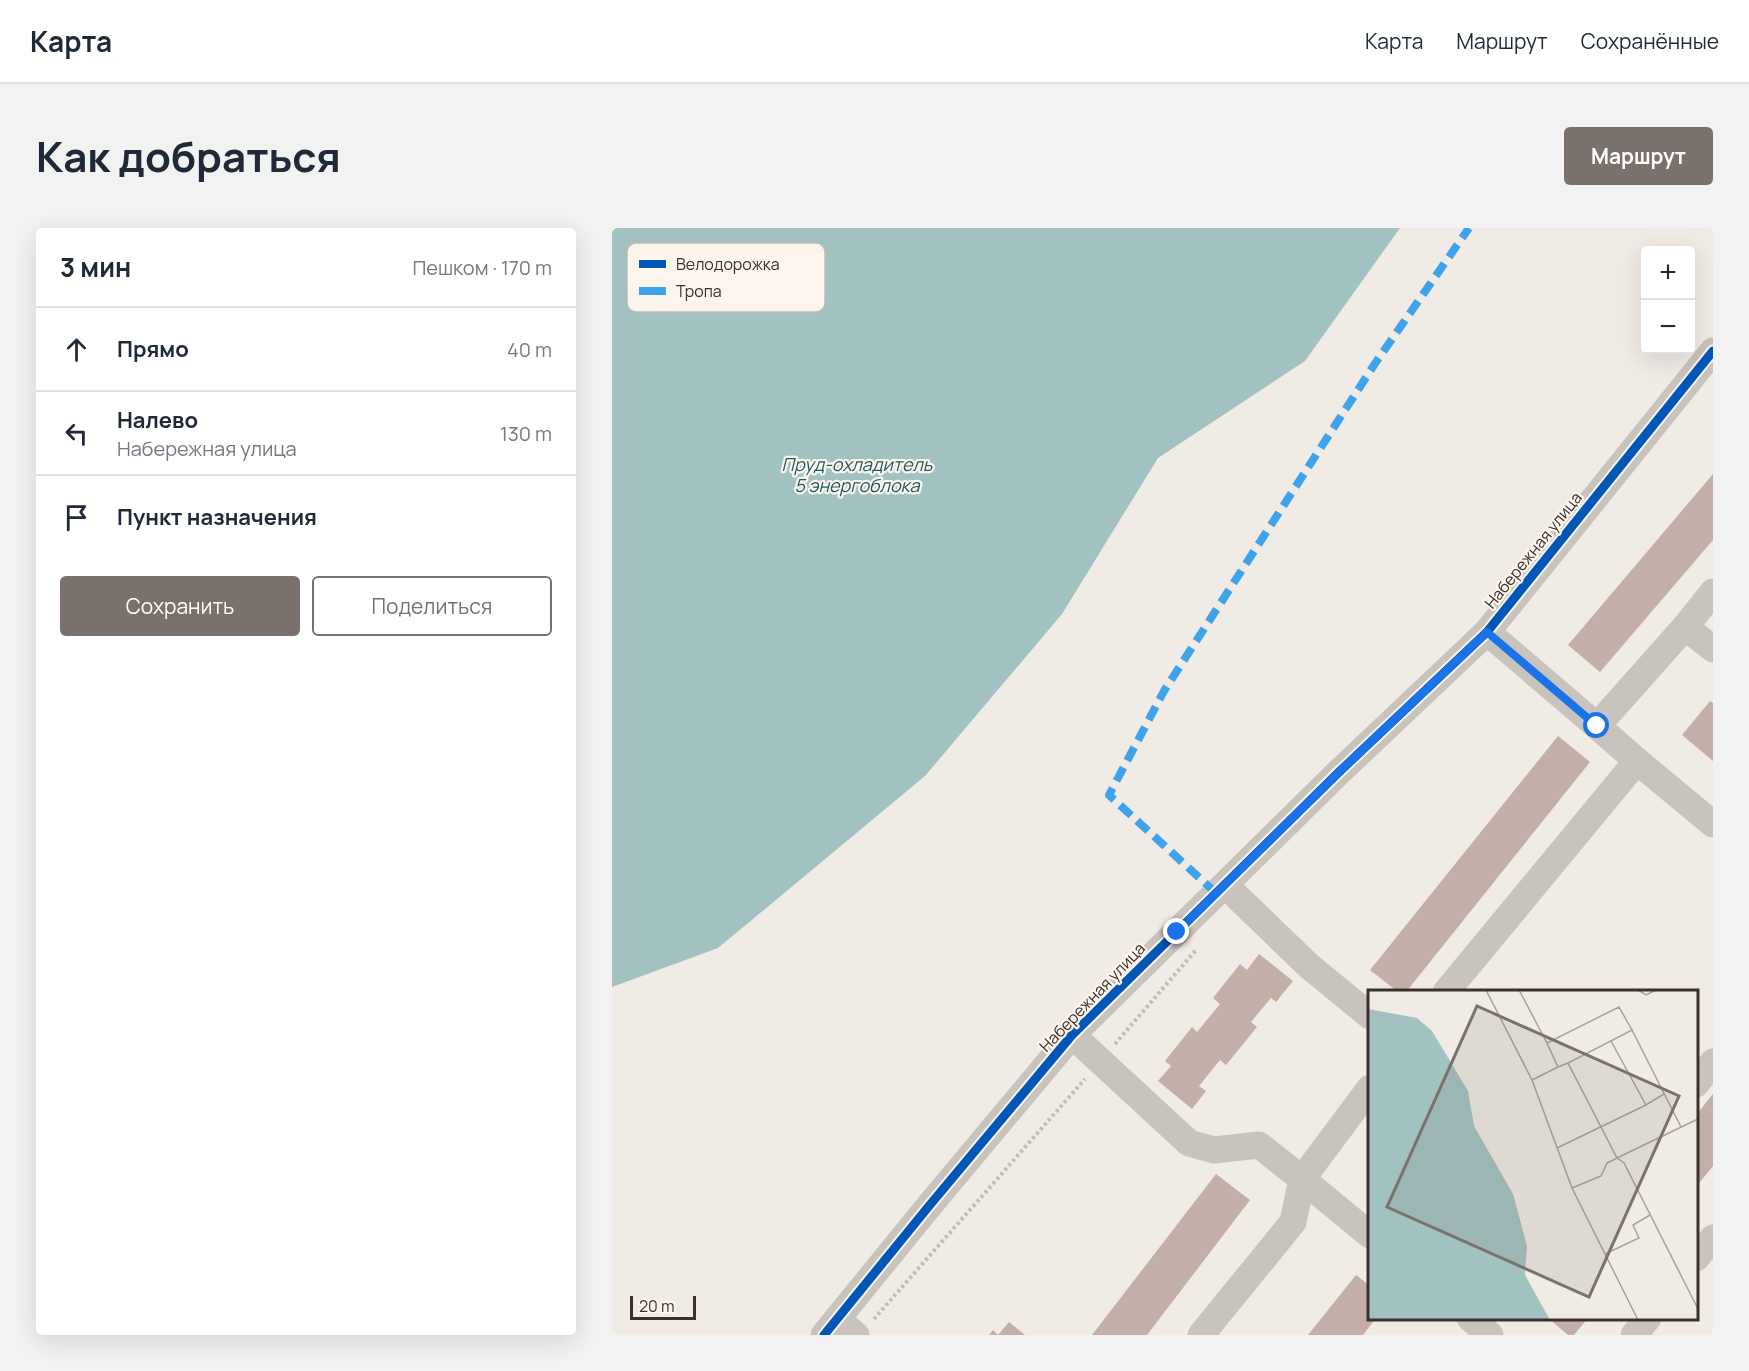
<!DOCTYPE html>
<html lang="ru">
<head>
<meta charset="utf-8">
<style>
  body { margin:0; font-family:Manrope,sans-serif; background:#f2f2f3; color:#1f2937 }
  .controls { position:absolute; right:18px; top:18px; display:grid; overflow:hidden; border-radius:6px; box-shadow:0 6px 24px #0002 }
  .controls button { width:54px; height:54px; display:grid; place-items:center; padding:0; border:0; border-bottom:2px solid #e0e1e3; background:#fff; color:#1f2937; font:30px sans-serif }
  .scale { position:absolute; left:18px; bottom:15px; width:66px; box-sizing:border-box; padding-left:6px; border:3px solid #3b302b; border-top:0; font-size:16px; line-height:21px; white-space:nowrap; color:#3b302b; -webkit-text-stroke:4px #fbf5ee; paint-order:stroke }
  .stop { position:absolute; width:18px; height:18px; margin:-14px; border:4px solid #1a73e8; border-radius:50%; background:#fff }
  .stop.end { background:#1a73e8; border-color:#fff; box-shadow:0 2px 6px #0008 }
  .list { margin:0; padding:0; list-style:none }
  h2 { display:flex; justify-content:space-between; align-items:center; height:78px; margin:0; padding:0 24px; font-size:26px }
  h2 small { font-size:20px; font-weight:400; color:#747a83 }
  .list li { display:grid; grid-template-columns:39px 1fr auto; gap:18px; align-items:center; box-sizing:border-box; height:84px; padding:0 24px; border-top:2px solid #e0e1e3 }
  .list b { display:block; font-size:22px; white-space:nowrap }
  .list p { margin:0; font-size:20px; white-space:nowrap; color:#747a83 }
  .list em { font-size:20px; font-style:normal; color:#747a83 }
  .actions { display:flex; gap:12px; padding:18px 24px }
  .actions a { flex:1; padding:14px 0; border:2px solid #7a716c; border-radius:6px; text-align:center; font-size:21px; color:#7a716c }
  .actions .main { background:#7a716c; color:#fff }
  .icon { flex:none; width:33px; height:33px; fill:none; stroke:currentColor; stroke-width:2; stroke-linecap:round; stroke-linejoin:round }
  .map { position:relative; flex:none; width:1101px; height:1107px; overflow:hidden; border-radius:6px }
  header { display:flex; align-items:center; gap:36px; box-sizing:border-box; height:84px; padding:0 30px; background:#fff; border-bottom:2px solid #e0e1e3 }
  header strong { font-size:28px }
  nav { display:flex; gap:33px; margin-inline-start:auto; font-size:21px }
  .intro { display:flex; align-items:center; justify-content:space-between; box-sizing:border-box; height:144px; padding:0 36px }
  h1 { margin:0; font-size:42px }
  .button { padding:15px 27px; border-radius:6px; background:#7a716c; color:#fff; font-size:21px; font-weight:700 }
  main { display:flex; gap:36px; padding:0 36px }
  aside { flex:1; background:#fff; border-radius:6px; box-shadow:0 6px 24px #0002 }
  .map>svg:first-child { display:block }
  .water { fill:#a1c2c1 }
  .building { fill:#c3afa7 }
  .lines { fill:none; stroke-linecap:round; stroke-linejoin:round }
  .path { stroke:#c2bbb6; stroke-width:4; stroke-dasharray:3 3; stroke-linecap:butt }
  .minor { stroke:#c9c3be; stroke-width:27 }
  .quiet { stroke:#3fa3eb; stroke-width:8; stroke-dasharray:15 8; stroke-linecap:butt }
  .cycleway-casing { stroke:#fbf5ee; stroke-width:13 }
  .cycleway { stroke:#0057b8; stroke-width:9 }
  .route { stroke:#1a73e8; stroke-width:8 }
  .labels { text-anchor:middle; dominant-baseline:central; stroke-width:4.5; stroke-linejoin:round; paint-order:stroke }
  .street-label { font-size:16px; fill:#3b302b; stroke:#fbf5ee }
  .water-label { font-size:18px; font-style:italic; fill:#1f5a5e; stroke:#fbf5ee }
  .inset-road { fill:none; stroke:#a8a09b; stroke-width:1.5 }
  .view { fill:#7a716c; fill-opacity:0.15; stroke:#7a716c; stroke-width:3 }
  .inset-edge { fill:none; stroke:#3b302b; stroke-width:3 }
  .key { fill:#fbf5ee; stroke:#c1bab4; stroke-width:1.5 }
  .key-label { font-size:16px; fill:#3b302b }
</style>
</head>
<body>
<header>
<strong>Карта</strong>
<nav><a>Карта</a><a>Маршрут</a><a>Сохранённые</a></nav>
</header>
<div class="intro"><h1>Как добраться</h1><a class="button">Маршрут</a></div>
<main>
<aside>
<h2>3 мин<small>Пешком · 170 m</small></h2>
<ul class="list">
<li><svg class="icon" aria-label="ahead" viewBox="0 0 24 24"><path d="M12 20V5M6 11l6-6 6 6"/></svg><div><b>Прямо</b></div><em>40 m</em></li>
<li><svg class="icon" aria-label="left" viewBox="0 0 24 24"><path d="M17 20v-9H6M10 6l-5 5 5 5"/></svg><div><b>Налево</b><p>Набережная улица</p></div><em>130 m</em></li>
<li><svg class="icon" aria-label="arrive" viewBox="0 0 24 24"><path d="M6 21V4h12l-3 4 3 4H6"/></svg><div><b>Пункт назначения</b></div></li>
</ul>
<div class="actions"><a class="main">Сохранить</a><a>Поделиться</a></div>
</aside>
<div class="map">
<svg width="1101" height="1107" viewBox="0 0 1101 1107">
  <rect width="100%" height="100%" fill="#f0ebe5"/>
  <polygon class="water" points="0,0 788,0 693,133 546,230 450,386 313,548 106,720 0,759"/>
  <g class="building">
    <polygon points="1101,246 1101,312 988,444 956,417"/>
    <polygon points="1098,473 1101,475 1101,533 1070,507"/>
    <polygon points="946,508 978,534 794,764 786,764 758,742"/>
    <polygon points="647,726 681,753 664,774 659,770 639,794 645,799 614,837 608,832 587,858 594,863 580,881 546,853 559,838 553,833 580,799 585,804 608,776 601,770 628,736 635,742"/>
    <polygon points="1101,866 1101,938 1084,959 1084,887"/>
    <polygon points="604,946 638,972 535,1107 480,1107"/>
    <polygon points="744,1047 758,1058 758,1090 764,1090 751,1107 696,1107"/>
    <polygon points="936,1090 976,1090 962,1107 956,1107"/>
    <polygon points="397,1094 413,1107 377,1107 381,1102 386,1107"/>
  </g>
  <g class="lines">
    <g class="path">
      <polyline points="503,816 584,722"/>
      <polyline points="262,1091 473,851"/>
    </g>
    <g class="minor">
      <polyline points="1073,399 1101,364"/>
      <polyline points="875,404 985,498"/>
      <polyline points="1025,533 985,498 1073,399 1101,421"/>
      <polyline points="613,657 697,738 758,788"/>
      <polyline points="834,764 1025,533 1101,596"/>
      <polyline points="460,807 577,915 602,922 647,917 690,951 681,994 589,1107"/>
      <polyline points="1084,856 1101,834"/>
      <polyline points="758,860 690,951 758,1007"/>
      <polyline points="1084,1030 1101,1010"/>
      <polyline points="858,1090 878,1107"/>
      <polyline points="225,1091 244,1107"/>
      <polyline points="212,1107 317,978 460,807 727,544 875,404 1101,123"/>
      <polyline points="1022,1107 1036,1090"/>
    </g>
    <polyline class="quiet" points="604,665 497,567 552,463 762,137 857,0"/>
    <defs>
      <polyline id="cycleway" points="212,1107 317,978 460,807 727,544 875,404 1101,123"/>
    </defs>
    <use href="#cycleway" class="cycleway-casing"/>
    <use href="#cycleway" class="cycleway"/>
  </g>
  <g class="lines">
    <polyline class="route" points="565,704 727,544 875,404 985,498"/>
  </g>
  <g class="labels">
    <g class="street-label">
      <text transform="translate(921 322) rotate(-51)">Набережная улица</text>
      <text transform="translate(480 769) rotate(-46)">Набережная улица</text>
    </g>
    <g class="water-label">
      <text x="245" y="236">Пруд-охладитель<tspan x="245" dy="21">5 энергоблока</tspan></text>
    </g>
  </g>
  <g transform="translate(756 762)">
    <rect width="330" height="330" fill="#f0ebe5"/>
    <path d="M0 19 49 28 64 41 100 101 106 136 145 204 159 256 157 285 182 330H0Z" fill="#a1c2c1"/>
    <path class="inset-road" d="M118 0 164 90 204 198 270 330M151 0 179 53M270 0 278 5 288 0M243 51 278 115 296 104M200 73 190 77 179 53 251 17 264 40M164 90 190 77M313 137 264 40 200 73 249 168 330 129M189 158 278 115M204 198 233 186 239 173 249 168 256 173 330 319M237 264 271 248 265 235 282 225"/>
    <path class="view" d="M109 16 311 106 221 307 19 217Z"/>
    <rect width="330" height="330" class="inset-edge"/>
  </g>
  <rect x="15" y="15" width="198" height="69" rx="9" class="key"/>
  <rect x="27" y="32" width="27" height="8" fill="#0057b8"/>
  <rect x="27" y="59" width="27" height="8" fill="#3fa3eb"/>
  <g class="key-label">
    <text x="64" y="42">Велодорожка</text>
    <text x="64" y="69">Тропа</text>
  </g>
</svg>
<div class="controls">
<button>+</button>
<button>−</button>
</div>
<div class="scale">20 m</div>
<div class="stop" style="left:985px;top:498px"></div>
<div class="stop end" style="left:565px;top:704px"></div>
</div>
</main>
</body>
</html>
